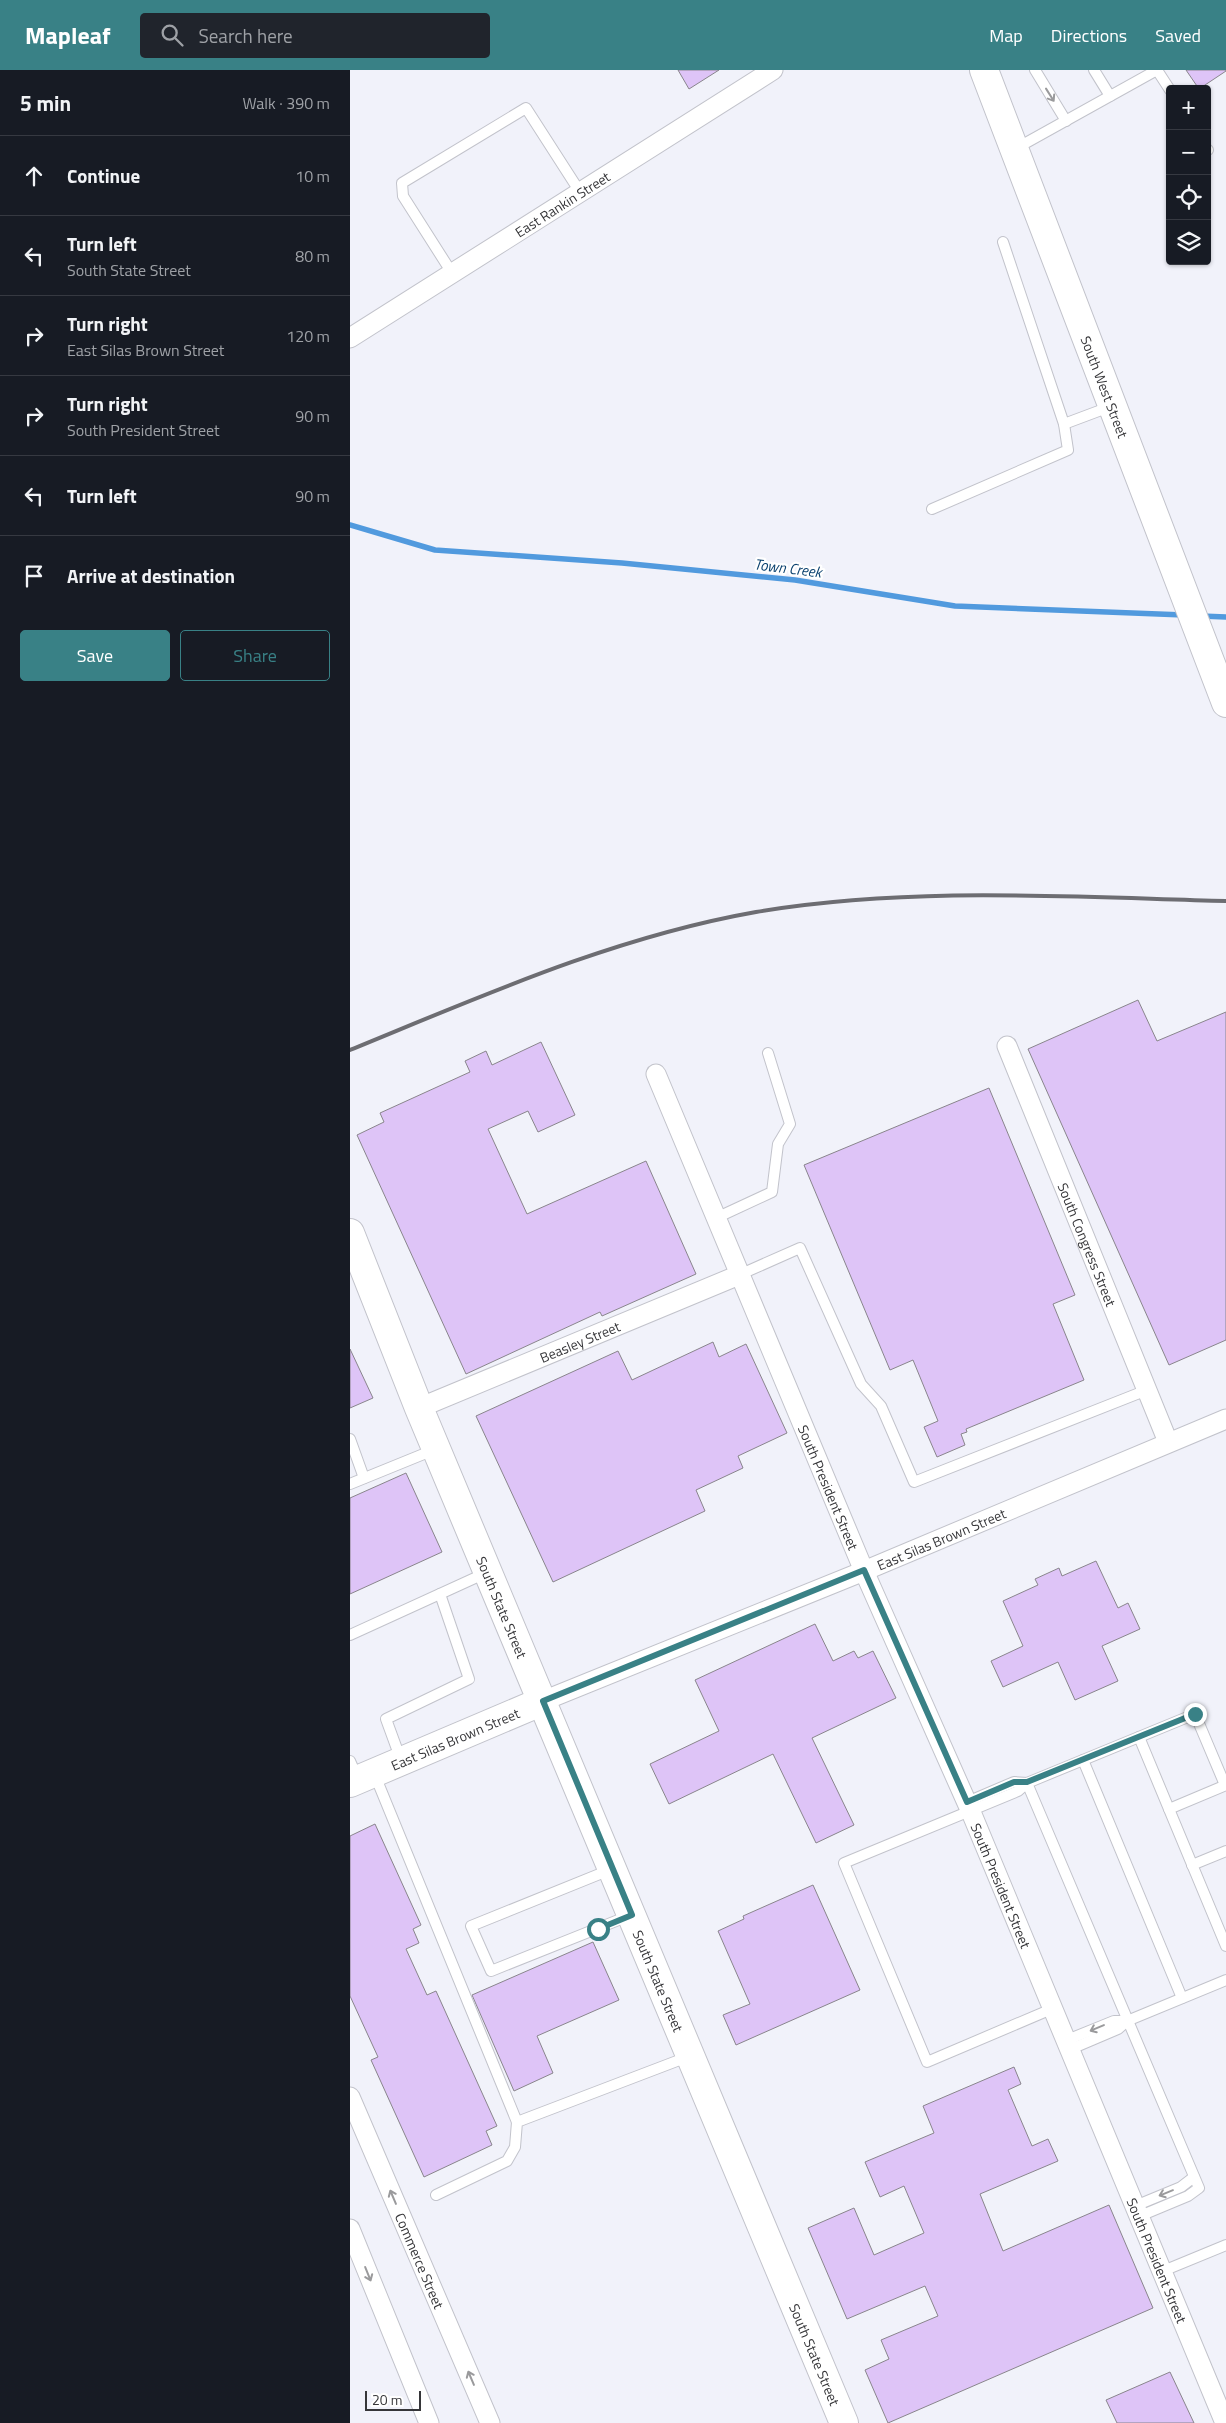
<!DOCTYPE html>
<html lang="en">
<head>
<meta charset="utf-8">
<style>
  body { margin:0; font-family:"Titillium Web",sans-serif; background:#20242c; color:#f1f3f6 }
  .controls { position:absolute; right:15px; top:15px; display:grid; overflow:hidden; border-radius:5px; box-shadow:0 1px 4px #0004 }
  .controls button { width:45px; height:45px; display:grid; place-items:center; padding:0; border:0; border-bottom:1px solid #363941; background:#171b24; color:#f1f3f6; font:25px sans-serif }
  .scale { position:absolute; left:15px; bottom:12px; width:56px; box-sizing:border-box; padding-left:5px; border:2px solid #363639; border-top:0; font-size:14px; line-height:18px; white-space:nowrap; color:#363639; -webkit-text-stroke:4px #fff; paint-order:stroke }
  .stop { position:absolute; width:15px; height:15px; margin:-11px; border:4px solid #398186; border-radius:50%; background:#fff }
  .stop.end { background:#398186; border-color:#fff; box-shadow:0 1px 5px #0008 }
  .list { margin:0; padding:0; list-style:none }
  h2 { display:flex; justify-content:space-between; align-items:center; height:65px; margin:0; padding:0 20px; font-size:21px }
  h2 small { font-size:16px; font-weight:400; color:#9ea1a6 }
  .list li { display:grid; grid-template-columns:32px 1fr auto; gap:15px; align-items:center; box-sizing:border-box; height:80px; padding:0 20px; border-top:1px solid #363941 }
  .list b { display:block; font-size:19px; white-space:nowrap }
  .list p { margin:0; font-size:16px; white-space:nowrap; color:#9ea1a6 }
  .list em { font-size:16px; font-style:normal; color:#9ea1a6 }
  .actions { display:flex; gap:10px; padding:15px 20px }
  .actions a { flex:1; padding:11px 0; border:1px solid #398186; border-radius:5px; text-align:center; font-size:18px; color:#398186 }
  .actions .main { background:#398186; color:#fff }
  .icon { flex:none; width:28px; height:28px; fill:none; stroke:currentColor; stroke-width:2; stroke-linecap:round; stroke-linejoin:round }
  .map { position:relative; flex:none; width:876px; height:2353px; overflow:hidden }
  header { display:flex; align-items:center; gap:30px; box-sizing:border-box; height:70px; padding:0 25px; background:#398186; color:#fff }
  header strong { font-size:24px }
  nav { display:flex; gap:28px; margin-inline-start:auto; font-size:18px }
  .search { width:350px; height:45px; background:#20242c; display:flex; align-items:center; gap:12px; box-sizing:border-box; padding:0 18px; border-radius:5px; color:#9ea1a6; font-size:19px }
  main { display:flex }
  aside { flex:1; background:#171b24 }
  .map>svg:first-child { display:block }
  .lines { fill:none; stroke-linecap:round; stroke-linejoin:round }
  .stream { stroke:#519ade; stroke-width:5.5 }
  .building { fill:#dec4f7; stroke:#89858c }
  .lane-casing { stroke:#c2c3cb; stroke-width:12 }
  .street-casing { stroke:#c2c3cb; stroke-width:21 }
  .secondary-casing { stroke:#c2c3cb; stroke-width:30 }
  .primary-casing { stroke:#c2c3cb; stroke-width:30 }
  .lane { stroke:#fff; stroke-width:10 }
  .street { stroke:#fff; stroke-width:19 }
  .secondary { stroke:#fff; stroke-width:28 }
  .primary { stroke:#fff; stroke-width:28 }
  .rail { stroke:#6d6d72; stroke-width:4 }
  .oneway { stroke:#9a9a9c }
  .route { stroke:#398186; stroke-width:6 }
  .labels { text-anchor:middle; dominant-baseline:central; stroke-width:4.5; stroke-linejoin:round; paint-order:stroke }
  .street-label { font-size:14px; fill:#363639; stroke:#fff }
  .water-label { font-size:15px; font-style:italic; fill:#0d4370; stroke:#fff }
</style>
</head>
<body>
<header>
<strong>Mapleaf</strong>
<div class="search"><svg class="icon" aria-label="search" viewBox="0 0 24 24"><circle cx="10" cy="10" r="6"/><path d="M15 15l6 6"/></svg>Search here</div>
<nav><a>Map</a><a>Directions</a><a>Saved</a></nav>
</header>
<main>
<aside>
<h2>5 min<small>Walk · 390 m</small></h2>
<ul class="list">
<li><svg class="icon" aria-label="ahead" viewBox="0 0 24 24"><path d="M12 20V5M6 11l6-6 6 6"/></svg><div><b>Continue</b></div><em>10 m</em></li>
<li><svg class="icon" aria-label="left" viewBox="0 0 24 24"><path d="M17 20v-9H6M10 6l-5 5 5 5"/></svg><div><b>Turn left</b><p>South State Street</p></div><em>80 m</em></li>
<li><svg class="icon" aria-label="right" viewBox="0 0 24 24"><path d="M7 20v-9h11M14 6l5 5-5 5"/></svg><div><b>Turn right</b><p>East Silas Brown Street</p></div><em>120 m</em></li>
<li><svg class="icon" aria-label="right" viewBox="0 0 24 24"><path d="M7 20v-9h11M14 6l5 5-5 5"/></svg><div><b>Turn right</b><p>South President Street</p></div><em>90 m</em></li>
<li><svg class="icon" aria-label="left" viewBox="0 0 24 24"><path d="M17 20v-9H6M10 6l-5 5 5 5"/></svg><div><b>Turn left</b></div><em>90 m</em></li>
<li><svg class="icon" aria-label="arrive" viewBox="0 0 24 24"><path d="M6 21V4h12l-3 4 3 4H6"/></svg><div><b>Arrive at destination</b></div></li>
</ul>
<div class="actions"><a class="main">Save</a><a>Share</a></div>
</aside>
<div class="map">
<svg width="876" height="2353" viewBox="0 0 876 2353">
  <rect width="100%" height="100%" fill="#f1f2fa"/>
  <g class="lines">
    <g class="stream">
      <polyline points="0,455 85,480 272,493 445,510 605,536 834,545"/>
      <polyline points="851,546 876,547"/>
    </g>
  </g>
  <g class="building">
    <polygon points="328,0 369,0 339,19"/>
    <polygon points="836,0 876,0 876,1 849,19"/>
    <polygon points="788,930 807,971 876,942 876,1270 819,1295 678,979"/>
    <polygon points="191,972 225,1045 188,1062 178,1041 138,1059 177,1144 296,1091 346,1204 252,1246 250,1242 116,1304 7,1065 34,1052 30,1043 120,1002 115,991 136,981 142,995"/>
    <polygon points="639,1018 725,1225 703,1234 734,1310 616,1359 617,1362 611,1364 615,1375 587,1387 574,1357 588,1351 563,1290 540,1300 454,1095"/>
    <polygon points="363,1272 369,1287 396,1274 437,1363 388,1386 393,1398 346,1420 355,1441 203,1512 126,1346 268,1281 282,1310"/>
    <polygon points="0,1279 23,1328 0,1338"/>
    <polygon points="56,1403 92,1482 0,1524 0,1428"/>
    <polygon points="746,1491 768,1538 778,1533 790,1559 752,1576 768,1611 725,1630 708,1592 653,1617 641,1591 673,1576 653,1531 688,1515 685,1509 709,1498 712,1506"/>
    <polygon points="465,1554 483,1591 504,1581 508,1588 523,1581 546,1628 462,1668 504,1755 466,1773 423,1684 319,1734 300,1694 369,1661 345,1610"/>
    <polygon points="25,1754 71,1855 63,1859 69,1873 56,1879 77,1925 86,1921 147,2056 136,2061 142,2075 74,2107 21,1990 28,1987 0,1926 0,1766"/>
    <polygon points="463,1815 510,1920 386,1975 373,1945 400,1934 368,1861 394,1849 393,1846"/>
    <polygon points="243,1872 269,1930 187,1966 203,2003 164,2021 122,1925"/>
    <polygon points="664,1997 671,2014 658,2020 682,2076 698,2069 708,2091 630,2124 653,2181 759,2135 803,2238 538,2353 515,2300 539,2289 531,2270 588,2246 575,2216 497,2249 458,2158 504,2138 524,2185 574,2163 554,2116 530,2127 515,2092 584,2063 573,2036"/>
    <polygon points="820,2302 844,2353 767,2353 756,2330"/>
  </g>
  <g class="lines">
    <defs>
      <g id="lane">
        <polyline points="685,0 716,51"/>
        <polyline points="744,0 760,26"/>
        <polyline points="665,79 807,0 820,20"/>
        <polyline points="857,79 858,80"/>
        <polyline points="102,203 53,126 52,113 176,38 230,122"/>
        <polyline points="714,354 762,336"/>
        <polyline points="582,439 718,380 714,354 653,172"/>
        <polyline points="366,1148 422,1122 428,1074 440,1054 418,983"/>
        <polyline points="389,1205 450,1178 511,1314 531,1336 564,1412 797,1320"/>
        <polyline points="0,1369 14,1408"/>
        <polyline points="0,1414 86,1379"/>
        <polyline points="0,1565 138,1502"/>
        <polyline points="789,1667 876,1876"/>
        <polyline points="51,1690 36,1649 119,1609 90,1524"/>
        <polyline points="733,1690 832,1928"/>
        <polyline points="0,1691 8,1709"/>
        <polyline points="24,1703 167,2052"/>
        <polyline points="677,1713 668,1721 494,1793 577,1992 704,1938"/>
        <polyline points="617,1732 664,1712 677,1713"/>
        <polyline points="819,1739 876,1715"/>
        <polyline points="842,1795 876,1781"/>
        <polyline points="262,1799 121,1856 141,1901 281,1845"/>
        <polyline points="717,1970 764,1951 777,1951"/>
        <polyline points="721,1979 768,1959 777,1951 876,1910"/>
        <polyline points="86,2125 157,2091 165,2077 167,2052 340,1986"/>
        <polyline points="785,2136 831,2117 844,2107"/>
        <polyline points="790,2146 838,2126 849,2118 677,1713 845,1644 875,1715"/>
        <polyline points="813,2201 876,2175"/>
      </g>
      <g id="street">
        <path id="s1" d="M0 268 423 0"/>
        <path id="s2" d="M657 976 818 1372"/>
        <path id="s3" d="M306 1004 514 1501 621 1742 875 2353"/>
        <path id="s4" d="M69 1338 389 1205"/>
        <path id="s5" d="M193 1631 514 1501 876 1349"/>
        <path id="s6" d="M0 2027 140 2353"/>
        <polyline points="0,2159 79,2353"/>
      </g>
      <g id="secondary">
        <path id="s7" d="M634 0 876 633"/>
        <path id="s8" d="M0 1713 193 1631"/>
      </g>
      <g id="primary">
        <path id="s9" d="M0 1163 69 1338 494 2353"/>
      </g>
    </defs>
    <use href="#lane" class="lane-casing"/>
    <use href="#street" class="street-casing"/>
    <use href="#secondary" class="secondary-casing"/>
    <use href="#primary" class="primary-casing"/>
    <use href="#lane" class="lane"/>
    <use href="#street" class="street"/>
    <use href="#secondary" class="secondary"/>
    <use href="#primary" class="primary"/>
    <path class="rail" d="M0 980C132 926 264 867 406 842 562 816 719 827 876 831"/>
  </g>
  <defs><path id="oneway-shaft" d="M-6 0H5M1.5-3L5.5 0L1.5 3" fill="none" stroke-width="1.6" stroke-linecap="round" stroke-linejoin="round" transform="scale(1.25)"/></defs>
  <g class="oneway">
    <use href="#oneway-shaft" transform="translate(700 25) rotate(58)"/>
    <use href="#oneway-shaft" transform="translate(747 1958) rotate(157)"/>
    <use href="#oneway-shaft" transform="translate(816 2123) rotate(158)"/>
    <use href="#oneway-shaft" transform="translate(43 2127) rotate(-113)"/>
    <use href="#oneway-shaft" transform="translate(18 2204) rotate(68)"/>
    <use href="#oneway-shaft" transform="translate(121 2308) rotate(-113)"/>
  </g>
  <g class="lines">
    <polyline class="route" points="248,1859 282,1845 193,1631 514,1500 617,1732 664,1712 677,1712 845,1644"/>
  </g>
  <g class="labels">
    <g class="street-label">
      <text stroke="none"><textPath href="#s1" startOffset="251">East Rankin Street</textPath></text>
      <text stroke="none"><textPath href="#s7" startOffset="339">South West Street</textPath></text>
      <text stroke="none"><textPath href="#s2" startOffset="214">South Congress Street</textPath></text>
      <text stroke="none"><textPath href="#s4" startOffset="174">Beasley Street</textPath></text>
      <text stroke="none"><textPath href="#s3" startOffset="448">South President Street</textPath></text>
      <text stroke="none"><textPath href="#s5" startOffset="430">East Silas Brown Street</textPath></text>
      <text stroke="none"><textPath href="#s9" startOffset="404">South State Street</textPath></text>
      <text stroke="none"><textPath href="#s8" startOffset="114">East Silas Brown Street</textPath></text>
      <text stroke="none"><textPath href="#s3" startOffset="882">South President Street</textPath></text>
      <text stroke="none"><textPath href="#s9" startOffset="809">South State Street</textPath></text>
      <text stroke="none"><textPath href="#s3" startOffset="1288">South President Street</textPath></text>
      <text stroke="none"><textPath href="#s6" startOffset="178">Commerce Street</textPath></text>
      <text stroke="none"><textPath href="#s9" startOffset="1214">South State Street</textPath></text>
    </g>
    <g class="water-label">
      <text transform="translate(438 498) rotate(7)">Town Creek</text>
    </g>
  </g>
</svg>
<div class="controls">
<button>+</button>
<button>−</button>
<button><svg class="icon" aria-label="locate" viewBox="0 0 24 24"><circle cx="12" cy="12" r="6"/><path d="M12 2v4M12 18v4M2 12h4M18 12h4"/></svg></button>
<button><svg class="icon" aria-label="layers" viewBox="0 0 24 24"><path d="M12 4l9 5-9 5-9-5zM3 14l9 5 9-5"/></svg></button>
</div>
<div class="scale">20 m</div>
<div class="stop" style="left:248px;top:1859px"></div>
<div class="stop end" style="left:845px;top:1644px"></div>
</div>
</main>
</body>
</html>
